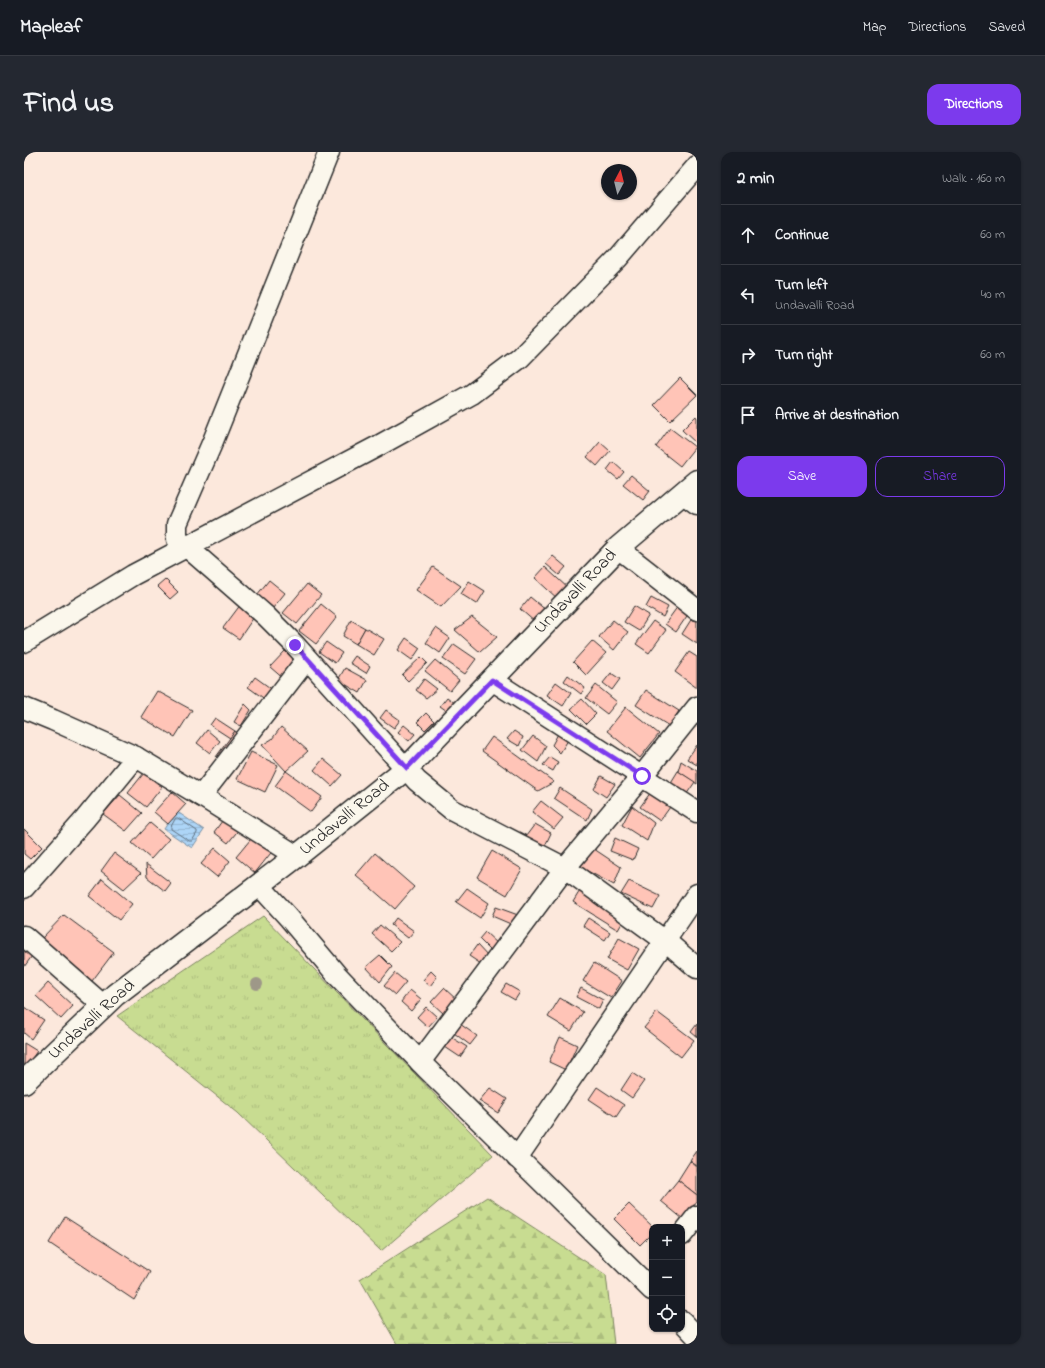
<!DOCTYPE html>
<html lang="en">
<head>
<meta charset="utf-8">
<style>
  body { margin:0; font-family:"Indie Flower",sans-serif; background:#242831; color:#f1f3f6 }
  .controls { position:absolute; right:12px; bottom:12px; display:grid; overflow:hidden; border-radius:8px; box-shadow:0 1px 3px #0004 }
  .controls button { width:36px; height:36px; display:grid; place-items:center; padding:0; border:0; border-bottom:1px solid #363941; background:#171b24; color:#f1f3f6; font:20px sans-serif }
  .compass { position:absolute; left:577px; top:12px; width:36px; height:36px; border-radius:50%; background:#171b24; box-shadow:0 1px 3px #0004; rotate:7deg }
  .stop { position:absolute; width:12px; height:12px; margin:-9px; border:3px solid #7c3aed; border-radius:50%; background:#fff }
  .stop.end { background:#7c3aed; border-color:#fff; box-shadow:0 1px 4px #0008 }
  .list { margin:0; padding:0; list-style:none }
  h2 { display:flex; justify-content:space-between; align-items:center; height:52px; margin:0; padding:0 16px; font-size:17px }
  h2 small { font-size:13px; font-weight:400; color:#9ea1a6 }
  .list li { display:grid; grid-template-columns:26px 1fr auto; gap:12px; align-items:center; box-sizing:border-box; height:60px; padding:0 16px; border-top:1px solid #363941 }
  .list b { display:block; font-size:15px; white-space:nowrap }
  .list p { margin:0; font-size:13px; white-space:nowrap; color:#9ea1a6 }
  .list em { font-size:13px; font-style:normal; color:#9ea1a6 }
  .actions { display:flex; gap:8px; padding:12px 16px }
  .actions a { flex:1; padding:9px 0; border:1px solid #7c3aed; border-radius:12px; text-align:center; font-size:14px; color:#7c3aed }
  .actions .main { background:#7c3aed; color:#fff }
  .icon { flex:none; width:22px; height:22px; fill:none; stroke:currentColor; stroke-width:2; stroke-linecap:round; stroke-linejoin:round }
  .map { position:relative; flex:none; width:673px; height:1192px; overflow:hidden; border-radius:12px }
  header { display:flex; align-items:center; gap:24px; box-sizing:border-box; height:56px; padding:0 20px; background:#171b24; border-bottom:1px solid #363941 }
  header strong { font-size:19px }
  nav { display:flex; gap:22px; margin-inline-start:auto; font-size:14px }
  .intro { display:flex; align-items:center; justify-content:space-between; box-sizing:border-box; height:96px; padding:0 24px }
  h1 { margin:0; font-size:28px }
  .button { padding:10px 18px; border-radius:12px; background:#7c3aed; color:#fff; font-size:14px; font-weight:700 }
  main { display:flex; gap:24px; padding:0 24px }
  aside { flex:1; background:#171b24; border-radius:12px; box-shadow:0 1px 3px #0004 }
  .map>svg:first-child { display:block }
  .grass { fill:url(#grass-tufts); stroke:#7a845e }
  .forest { fill:url(#forest-firs); stroke:#7a845e }
  .water { fill:url(#water-rules); stroke:#7991a5 }
  .lines { fill:none; stroke-linecap:round; stroke-linejoin:round }
  .shore { stroke:#5f6f7d; stroke-width:1 }
  .building { fill:#ffc4b7; stroke:#2b2b2b }
  .minor-casing { stroke:#2b2b2b; stroke-width:23 }
  .secondary-casing { stroke:#2b2b2b; stroke-width:25 }
  .minor { stroke:#fbf7ec; stroke-width:20 }
  .secondary { stroke:#fbf7ec; stroke-width:22 }
  .tree { fill:#9e9888 }
  .route { stroke:#7c3aed; stroke-width:5 }
  .labels { text-anchor:middle; dominant-baseline:central; stroke-width:3; stroke-linejoin:round; paint-order:stroke }
  .street-label { font-size:18px; fill:#2b2b2b; stroke:#fbf7ec }
</style>
</head>
<body>
<header>
<strong>Mapleaf</strong>
<nav><a>Map</a><a>Directions</a><a>Saved</a></nav>
</header>
<div class="intro"><h1>Find us</h1><a class="button">Directions</a></div>
<main>
<div class="map">
<svg width="673" height="1192" viewBox="0 0 673 1192">
  <defs>
    <pattern id="grass-tufts" width="24" height="20" patternUnits="userSpaceOnUse"><rect width="24" height="20" fill="#c8dc91"/><path d="M3 7l-1-3M5 7V3M7 7l1-3M15 17l-1-3M17 17v-4M19 17l1-3" fill="none" stroke="#acbd7d"/></pattern>
    <pattern id="forest-firs" width="22" height="20" patternUnits="userSpaceOnUse"><rect width="22" height="20" fill="#c8dc91"/><path d="M5 1l3.5 6h-7zM16 11l3.5 6h-7z" fill="#acbd7d"/></pattern>
    <pattern id="water-rules" width="6" height="5" patternUnits="userSpaceOnUse"><rect width="6" height="5" fill="#add5f7"/><path d="M0 2.5h6" fill="none" stroke="#95b7d4"/></pattern>
  </defs>
  <rect width="100%" height="100%" fill="#fce8dc"/>
  <filter id="ink" filterUnits="userSpaceOnUse"><feTurbulence type="fractalNoise" baseFrequency=".025" numOctaves="2"/><feDisplacementMap in="SourceGraphic" scale="8" xChannelSelector="R" yChannelSelector="G"/><feConvolveMatrix kernelMatrix="1 2 1 2 8 2 1 2 1" color-interpolation-filters="sRGB"/></filter>
  <g filter="url(#ink)">
    <polygon class="grass" points="239,764 469,1003 357,1099 214,961 93,864"/>
    <polygon class="forest" points="463,1045 582,1123 590,1192 373,1192 336,1127"/>
    <polygon class="water" points="152,659 180,678 168,696 140,677"/>
    <g class="lines">
      <polygon class="shore" points="152,666 154,666 173,679 173,681 168,689 165,689 147,677 147,675"/>
    </g>
    <g class="building">
      <polygon points="656,226 673,243 646,269 630,253"/>
      <polygon points="672,264 673,266 673,292 658,278"/>
      <polygon points="646,276 671,295 656,314 632,295"/>
      <polygon points="576,290 586,299 573,314 563,305"/>
      <polygon points="589,310 600,320 594,327 583,318"/>
      <polygon points="607,323 626,339 619,348 599,332"/>
      <polygon points="529,404 542,415 535,423 522,412"/>
      <polygon points="409,415 437,434 417,455 392,438"/>
      <polygon points="521,415 545,437 535,448 511,426"/>
      <polygon points="141,427 154,440 146,447 133,434"/>
      <polygon points="245,428 261,441 249,456 233,443"/>
      <polygon points="445,429 461,439 453,452 437,442"/>
      <polygon points="283,432 297,443 273,472 259,461"/>
      <polygon points="506,445 523,459 512,471 496,457"/>
      <polygon points="627,446 644,455 639,465 622,455"/>
      <polygon points="217,452 232,462 215,487 199,476"/>
      <polygon points="297,452 313,465 292,492 275,479"/>
      <polygon points="610,454 625,463 615,479 600,470"/>
      <polygon points="654,454 665,461 652,480 641,472"/>
      <polygon points="670,463 673,465 673,492 658,482"/>
      <polygon points="448,465 473,485 456,500 431,478"/>
      <polygon points="327,468 341,476 332,492 319,484"/>
      <polygon points="589,468 604,480 590,498 575,485"/>
      <polygon points="629,469 642,478 625,501 612,492"/>
      <polygon points="341,476 360,487 350,503 332,492"/>
      <polygon points="412,476 426,486 416,501 402,491"/>
      <polygon points="382,486 396,496 388,508 374,498"/>
      <polygon points="568,489 582,501 562,523 549,510"/>
      <polygon points="302,490 318,501 311,511 295,500"/>
      <polygon points="430,492 452,507 441,522 419,507"/>
      <polygon points="261,499 275,512 261,528 246,515"/>
      <polygon points="665,500 673,505 673,536 651,520"/>
      <polygon points="331,504 346,514 342,521 326,511"/>
      <polygon points="397,505 403,511 384,529 378,523"/>
      <polygon points="411,508 435,528 426,539 401,519"/>
      <polygon points="321,516 343,528 336,541 314,528"/>
      <polygon points="587,521 596,527 588,538 579,531"/>
      <polygon points="544,523 561,536 557,542 540,529"/>
      <polygon points="231,525 249,538 242,548 224,535"/>
      <polygon points="400,527 413,537 402,546 392,538"/>
      <polygon points="532,530 547,541 539,554 523,543"/>
      <polygon points="572,533 593,550 583,562 562,546"/>
      <polygon points="622,538 655,559 645,574 612,553"/>
      <polygon points="133,539 168,558 151,585 117,565"/>
      <polygon points="423,545 432,552 426,561 416,554"/>
      <polygon points="558,547 572,562 562,572 547,557"/>
      <polygon points="221,552 227,558 217,574 210,570"/>
      <polygon points="602,555 635,582 616,606 583,579"/>
      <polygon points="362,558 376,568 370,576 356,566"/>
      <polygon points="402,561 410,569 401,578 393,570"/>
      <polygon points="191,566 211,579 206,586 186,573"/>
      <polygon points="380,573 391,582 385,589 374,580"/>
      <polygon points="257,575 284,599 262,619 238,593 248,587"/>
      <polygon points="183,578 196,589 186,601 173,591"/>
      <polygon points="536,578 546,585 536,601 528,593"/>
      <polygon points="211,579 217,583 197,609 192,605"/>
      <polygon points="490,579 499,585 495,594 483,587"/>
      <polygon points="509,584 522,594 514,610 498,598"/>
      <polygon points="468,585 530,630 514,639 458,599"/>
      <polygon points="673,593 673,613 663,607"/>
      <polygon points="227,600 254,613 241,640 213,627"/>
      <polygon points="526,605 534,610 529,619 519,613"/>
      <polygon points="299,607 318,623 308,634 290,618"/>
      <polygon points="657,609 673,619 673,632 654,619"/>
      <polygon points="262,619 298,645 287,660 251,634"/>
      <polygon points="654,619 671,630 662,643 646,632"/>
      <polygon points="120,621 138,635 122,655 104,641"/>
      <polygon points="577,624 591,632 582,645 570,637"/>
      <polygon points="536,636 568,657 563,668 530,646"/>
      <polygon points="148,640 162,652 144,672 130,660"/>
      <polygon points="627,640 646,655 636,669 616,655"/>
      <polygon points="96,643 118,661 102,679 79,662"/>
      <polygon points="517,649 539,666 530,677 508,660"/>
      <polygon points="608,654 630,671 623,689 598,673"/>
      <polygon points="201,665 216,676 204,691 190,680"/>
      <polygon points="126,671 145,687 127,707 108,691"/>
      <polygon points="511,672 527,681 520,696 502,684"/>
      <polygon points="0,677 18,695 6,707 0,702"/>
      <polygon points="231,682 250,697 231,721 212,705"/>
      <polygon points="591,686 614,697 609,708 586,699"/>
      <polygon points="191,696 206,709 193,725 177,712"/>
      <polygon points="570,697 597,715 590,733 556,715"/>
      <polygon points="468,699 498,717 483,743 453,725"/>
      <polygon points="90,701 117,721 100,737 77,719"/>
      <polygon points="351,701 390,735 371,757 332,723"/>
      <polygon points="122,712 147,731 141,739 123,725"/>
      <polygon points="78,727 108,752 95,768 65,744"/>
      <polygon points="605,729 636,744 629,757 597,742"/>
      <polygon points="443,736 465,751 456,766 432,750"/>
      <polygon points="557,737 601,766 594,778 549,750"/>
      <polygon points="472,755 494,763 489,773 468,764"/>
      <polygon points="40,763 90,800 68,829 18,786"/>
      <polygon points="372,766 390,779 384,786 367,773"/>
      <polygon points="564,766 586,780 581,788 559,774"/>
      <polygon points="356,773 376,790 367,799 348,782"/>
      <polygon points="461,780 475,793 468,800 455,787"/>
      <polygon points="595,786 615,797 603,818 583,807"/>
      <polygon points="453,793 465,806 460,814 445,804"/>
      <polygon points="0,798 8,804 0,815"/>
      <polygon points="356,803 368,815 356,830 342,815"/>
      <polygon points="570,811 598,829 587,846 559,829"/>
      <polygon points="407,819 413,825 406,834 399,828"/>
      <polygon points="371,821 382,830 371,843 360,834"/>
      <polygon points="24,831 49,854 37,867 12,844"/>
      <polygon points="482,832 496,840 491,848 477,840"/>
      <polygon points="420,836 433,848 420,862 407,850"/>
      <polygon points="557,836 579,848 575,857 552,845"/>
      <polygon points="386,838 397,847 387,859 377,850"/>
      <polygon points="536,846 559,860 547,879 524,865"/>
      <polygon points="0,855 20,868 7,887 0,881"/>
      <polygon points="402,855 413,865 404,875 393,865"/>
      <polygon points="633,860 670,888 657,905 620,876"/>
      <polygon points="436,872 453,884 446,893 430,881"/>
      <polygon points="673,872 673,885 667,880"/>
      <polygon points="427,885 443,895 436,905 421,895"/>
      <polygon points="536,885 553,893 542,918 525,910"/>
      <polygon points="0,891 13,899 0,918"/>
      <polygon points="608,921 620,929 608,946 597,938"/>
      <polygon points="573,935 600,953 592,965 565,947"/>
      <polygon points="466,936 483,947 474,961 455,949"/>
      <polygon points="673,999 673,1014 666,1009"/>
      <polygon points="666,1009 673,1015 673,1043 654,1028"/>
      <polygon points="654,1028 673,1043 673,1049 659,1067 637,1049"/>
      <polygon points="605,1052 629,1075 628,1081 616,1093 590,1067"/>
      <polygon points="41,1065 126,1120 110,1148 25,1091"/>
    </g>
    <g class="lines">
      <defs>
        <g id="minor">
          <polyline points="305,0 189,289 153,372 153,387 163,395 242,464 271,493 393,629 427,657 541,716 644,791 673,816"/>
          <polyline points="658,341 673,352"/>
          <polyline points="594,396 673,458"/>
          <polyline points="0,490 109,423 354,294 448,242 496,206 594,106 673,14"/>
          <polyline points="468,528 673,660"/>
          <polyline points="0,556 29,568 112,605 177,644 273,704"/>
          <polyline points="177,644 283,507"/>
          <polyline points="235,733 265,766 313,823 402,916 628,1138"/>
          <polyline points="0,736 61,667 112,605"/>
          <polyline points="0,784 80,854"/>
          <polyline points="396,910 541,716 618,624 673,555"/>
          <polyline points="493,1006 673,742"/>
          <polyline points="658,1083 673,1064"/>
          <polyline points="658,1169 673,1185"/>
        </g>
        <polyline id="secondary" points="0,930 91,843 273,704 383,616 594,396 673,329"/>
      </defs>
      <use href="#minor" class="minor-casing"/>
      <use href="#secondary" class="secondary-casing"/>
      <use href="#minor" class="minor"/>
      <use href="#secondary" class="secondary"/>
    </g>
    <circle class="tree" cx="233" cy="832" r="6"/>
  </g>
  <g class="lines" filter="url(#ink)">
    <polyline class="route" points="271,493 383,616 468,528 618,624"/>
  </g>
  <g class="labels">
    <g class="street-label">
      <text transform="translate(552 440) rotate(-46)">Undavalli Road</text>
      <text transform="translate(321 666) rotate(-39)">Undavalli Road</text>
      <text transform="translate(68 868) rotate(-42)">Undavalli Road</text>
    </g>
  </g>
</svg>
<div class="controls">
<button>+</button>
<button>−</button>
<button><svg class="icon" aria-label="locate" viewBox="0 0 24 24"><circle cx="12" cy="12" r="6"/><path d="M12 2v4M12 18v4M2 12h4M18 12h4"/></svg></button>
</div>
<svg class="compass" viewBox="-18 -18 36 36"><path d="M0-13l5 13h-10z" fill="#e53935"/><path d="M0 13l5-13h-10z" fill="#9ea1a6"/></svg>
<div class="stop" style="left:618px;top:624px"></div>
<div class="stop end" style="left:271px;top:493px"></div>
</div>
<aside>
<h2>2 min<small>Walk · 160 m</small></h2>
<ul class="list">
<li><svg class="icon" aria-label="ahead" viewBox="0 0 24 24"><path d="M12 20V5M6 11l6-6 6 6"/></svg><div><b>Continue</b></div><em>60 m</em></li>
<li><svg class="icon" aria-label="left" viewBox="0 0 24 24"><path d="M17 20v-9H6M10 6l-5 5 5 5"/></svg><div><b>Turn left</b><p>Undavalli Road</p></div><em>40 m</em></li>
<li><svg class="icon" aria-label="right" viewBox="0 0 24 24"><path d="M7 20v-9h11M14 6l5 5-5 5"/></svg><div><b>Turn right</b></div><em>60 m</em></li>
<li><svg class="icon" aria-label="arrive" viewBox="0 0 24 24"><path d="M6 21V4h12l-3 4 3 4H6"/></svg><div><b>Arrive at destination</b></div></li>
</ul>
<div class="actions"><a class="main">Save</a><a>Share</a></div>
</aside>
</main>
</body>
</html>
